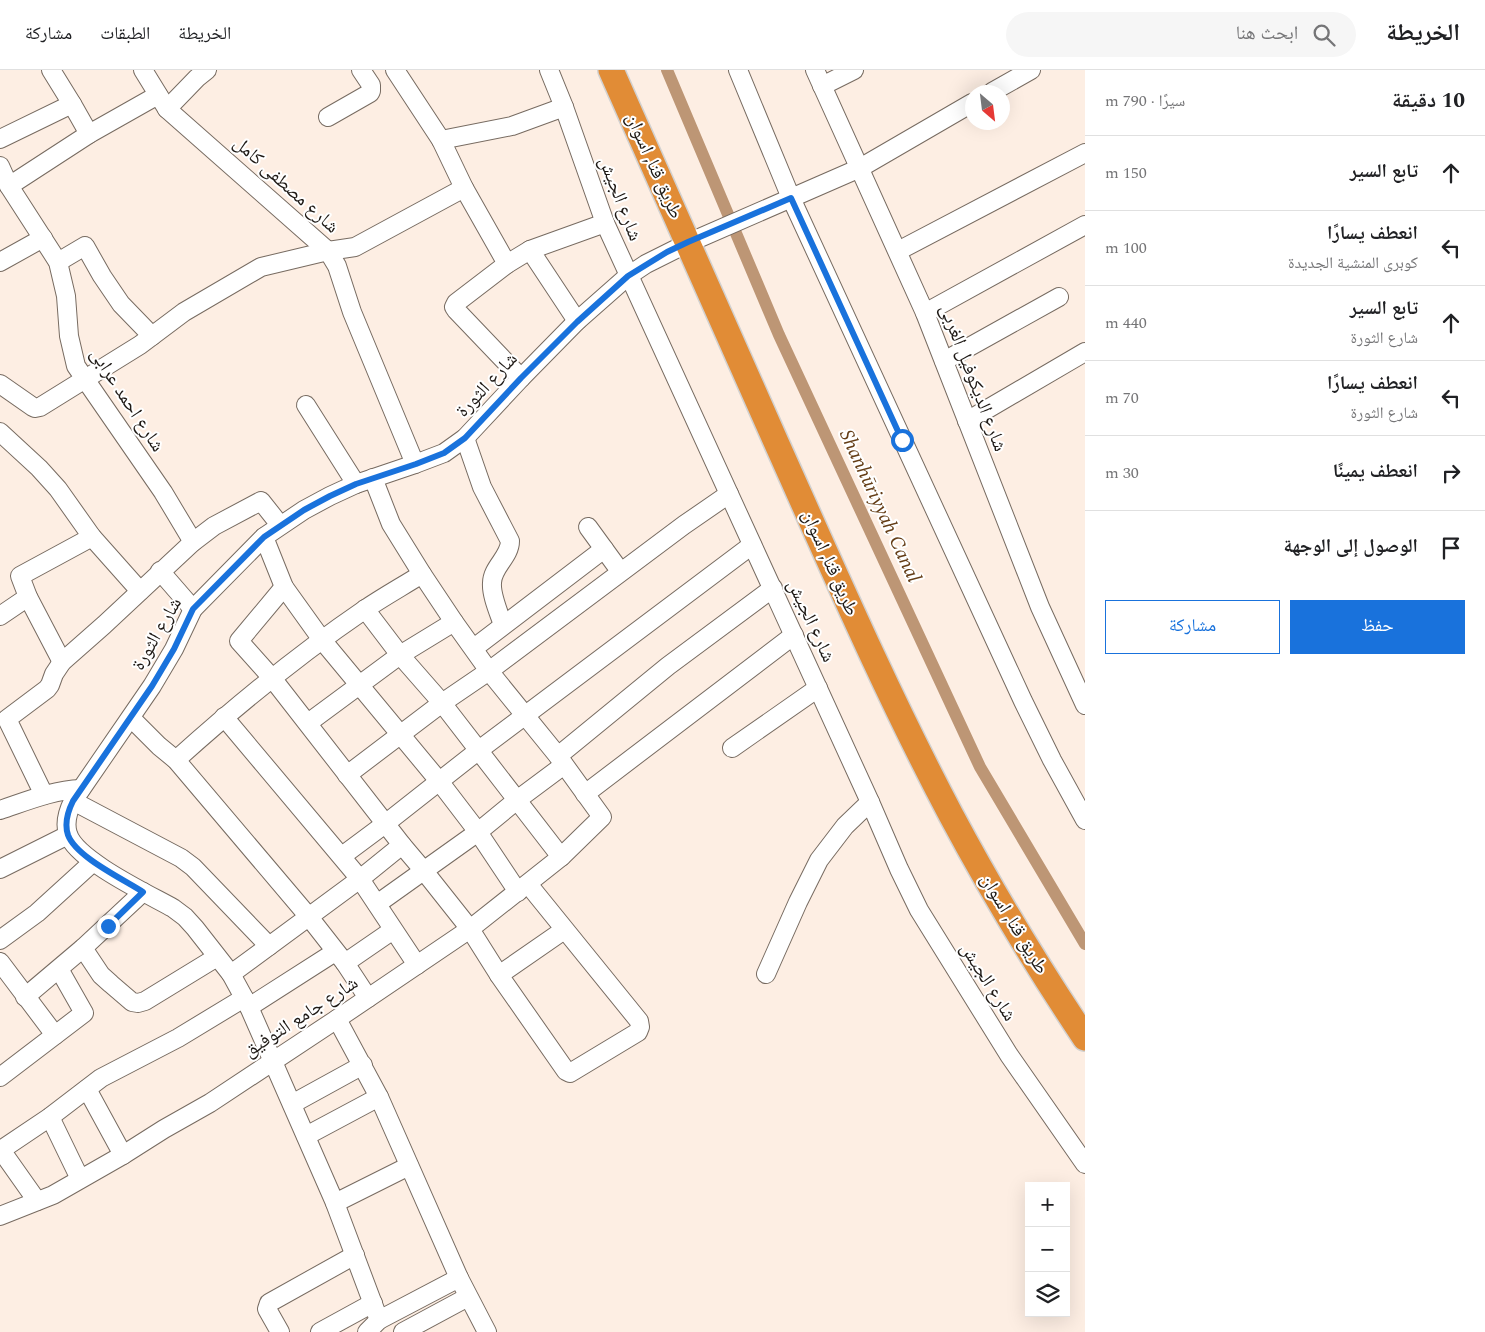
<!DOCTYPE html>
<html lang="ar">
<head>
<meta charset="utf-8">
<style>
  body { margin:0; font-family:Spectral,"Noto Naskh Arabic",serif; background:#f6f6f6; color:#202124; direction:rtl }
  .controls { position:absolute; right:15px; bottom:15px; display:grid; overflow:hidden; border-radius:0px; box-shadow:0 5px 20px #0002 }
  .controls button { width:45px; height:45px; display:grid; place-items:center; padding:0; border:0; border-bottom:1px solid #e0e0e0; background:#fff; color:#202124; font:25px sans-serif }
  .compass { position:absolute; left:965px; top:15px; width:45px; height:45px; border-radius:50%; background:#fff; box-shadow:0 5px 20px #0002; rotate:152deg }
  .stop { position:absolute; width:15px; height:15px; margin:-11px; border:4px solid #1972dc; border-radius:50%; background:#fff }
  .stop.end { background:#1972dc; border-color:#fff; box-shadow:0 1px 5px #0008 }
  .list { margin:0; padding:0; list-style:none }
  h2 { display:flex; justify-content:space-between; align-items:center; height:65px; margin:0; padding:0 20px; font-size:21px }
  h2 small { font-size:16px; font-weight:400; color:#757577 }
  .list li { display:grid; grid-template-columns:32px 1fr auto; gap:15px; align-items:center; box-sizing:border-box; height:75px; padding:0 20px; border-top:1px solid #e0e0e0 }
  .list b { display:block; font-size:19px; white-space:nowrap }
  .list p { margin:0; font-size:16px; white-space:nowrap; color:#757577 }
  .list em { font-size:16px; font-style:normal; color:#757577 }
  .actions { display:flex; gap:10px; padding:15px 20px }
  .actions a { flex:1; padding:11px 0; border:1px solid #1972dc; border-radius:0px; text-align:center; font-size:18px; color:#1972dc }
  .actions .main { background:#1972dc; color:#fff }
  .icon { flex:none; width:28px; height:28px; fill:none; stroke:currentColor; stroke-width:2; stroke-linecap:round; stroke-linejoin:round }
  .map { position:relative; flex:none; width:1085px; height:1262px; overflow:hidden; direction:ltr }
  header { display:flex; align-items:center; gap:30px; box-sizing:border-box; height:70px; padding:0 25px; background:#fff; border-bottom:1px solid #e0e0e0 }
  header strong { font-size:24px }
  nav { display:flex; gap:28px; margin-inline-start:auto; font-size:18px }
  .search { width:350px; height:45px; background:#f6f6f6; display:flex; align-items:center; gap:12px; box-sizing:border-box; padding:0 18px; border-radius:28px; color:#757577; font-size:19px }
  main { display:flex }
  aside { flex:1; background:#fff }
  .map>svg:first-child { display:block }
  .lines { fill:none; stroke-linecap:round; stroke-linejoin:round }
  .canal { stroke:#bd9675; stroke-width:12 }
  .minor-casing { stroke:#776b61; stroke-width:20 }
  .highway-casing { stroke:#d2d1d0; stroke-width:28 }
  .minor { stroke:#fff; stroke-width:18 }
  .highway { stroke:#e18c36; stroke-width:25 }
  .route { stroke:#1972dc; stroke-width:6 }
  .labels { text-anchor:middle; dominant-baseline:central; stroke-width:4; stroke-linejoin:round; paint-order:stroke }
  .street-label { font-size:19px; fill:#1e1915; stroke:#fff }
  .water-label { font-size:20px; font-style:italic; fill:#643d16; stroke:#fff }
</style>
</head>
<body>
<header>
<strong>الخريطة</strong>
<div class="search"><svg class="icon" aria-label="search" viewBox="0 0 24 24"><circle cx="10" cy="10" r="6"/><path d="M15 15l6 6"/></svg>ابحث هنا</div>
<nav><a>الخريطة</a><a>الطبقات</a><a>مشاركة</a></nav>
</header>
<main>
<aside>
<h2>10 دقيقة<small>سيرًا · 790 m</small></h2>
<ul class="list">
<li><svg class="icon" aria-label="ahead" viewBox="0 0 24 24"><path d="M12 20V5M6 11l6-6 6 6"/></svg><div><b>تابع السير</b></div><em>150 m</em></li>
<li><svg class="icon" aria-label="left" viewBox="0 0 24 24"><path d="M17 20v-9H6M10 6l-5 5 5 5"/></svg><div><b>انعطف يسارًا</b><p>كوبرى المنشية الجديدة</p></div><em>100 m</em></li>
<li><svg class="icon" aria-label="ahead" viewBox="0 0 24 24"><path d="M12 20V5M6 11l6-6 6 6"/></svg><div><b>تابع السير</b><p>شارع الثورة</p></div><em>440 m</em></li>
<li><svg class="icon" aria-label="left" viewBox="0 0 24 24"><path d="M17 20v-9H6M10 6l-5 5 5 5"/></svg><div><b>انعطف يسارًا</b><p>شارع الثورة</p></div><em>70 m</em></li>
<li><svg class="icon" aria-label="right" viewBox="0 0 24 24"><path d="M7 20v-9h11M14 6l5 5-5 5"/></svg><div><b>انعطف يمينًا</b></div><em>30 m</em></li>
<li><svg class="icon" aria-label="arrive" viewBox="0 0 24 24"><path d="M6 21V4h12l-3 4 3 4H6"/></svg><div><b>الوصول إلى الوجهة</b></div></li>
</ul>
<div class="actions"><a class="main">حفظ</a><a>مشاركة</a></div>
</aside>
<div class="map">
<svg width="1085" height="1262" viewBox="0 0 1085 1262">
  <rect width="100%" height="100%" fill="#fdeee3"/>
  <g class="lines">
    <polyline class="canal" points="667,0 779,265 980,697 1085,874"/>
    <defs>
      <g id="minor">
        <polyline points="51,0 72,34 89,64"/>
        <polyline points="143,0 167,39 328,181 337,196 352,242 415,394"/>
        <polyline points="395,0 441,70 464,118 507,194"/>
        <polyline points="549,0 564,37 605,153 870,732 899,799 919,840 1009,985 1085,1094"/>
        <polyline points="738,0 791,128 1023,631 1052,690 1085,750"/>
        <polyline points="815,0 925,243 1040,537 1085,635"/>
        <polyline points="822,16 854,0"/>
        <polyline points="992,22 1031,0"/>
        <polyline points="167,39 197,8 207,0"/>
        <polyline points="328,47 370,23 371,21 371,15 361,0"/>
        <polyline points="0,69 72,34"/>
        <polyline points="441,70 512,56 564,37"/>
        <polyline points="0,96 9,116 58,192 66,226 69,266 76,296 163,422 193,472"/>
        <polyline points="9,116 89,64 158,25"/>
        <polyline points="530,180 605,153"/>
        <polyline points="898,181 1085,83"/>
        <polyline points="0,192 43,168"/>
        <polyline points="58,192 85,176 102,206 121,234 152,266"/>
        <polyline points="925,243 1085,155"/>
        <polyline points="944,291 1059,227"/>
        <polyline points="521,308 456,240 454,237 456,233 507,194 530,180 577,251"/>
        <polyline points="0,314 33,337 35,338 40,337 140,275 184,242 261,197 328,181 355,177 464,118"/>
        <polyline points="306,335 356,414"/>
        <polyline points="967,351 1085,282"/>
        <polyline points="0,362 39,398 58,419 92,467 140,521"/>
        <path d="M465 368 482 417 510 471C510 487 492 497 492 513 491 525 499 543 503 555"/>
        <polyline points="588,457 620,501"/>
        <polyline points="264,467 284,517 322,570 439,711 478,762 518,822"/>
        <polyline points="160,501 193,539"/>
        <polyline points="284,517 239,571 272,608 402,775 424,801 470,859 499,905 566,1001 570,1003 638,962 640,957 639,951 528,814"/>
        <polyline points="365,539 400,585 442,633 561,787"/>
        <polyline points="0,546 28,527"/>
        <polyline points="474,578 604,479"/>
        <polyline points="62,592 28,527 20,506 92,467"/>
        <polyline points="224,647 360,809 417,895"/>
        <polyline points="131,648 159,676 176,690 309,847 345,893 393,860"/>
        <polyline points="308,653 400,585 454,552"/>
        <polyline points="732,678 818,618"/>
        <polyline points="558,686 668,596 773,518"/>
        <path d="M176 690C236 636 298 585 364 540 383 527 403 516 422 504"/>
        <polyline points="347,705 442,633 489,601 684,455 729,424"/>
        <polyline points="585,724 794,565"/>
        <polyline points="44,725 7,649 47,619 50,615 54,604 62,592 104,555 193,472 214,456 261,431 280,455"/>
        <polyline points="73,731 181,788 193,797 269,876"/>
        <path d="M0 740C27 731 53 720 81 719"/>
        <polyline points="342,786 385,754 479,680 752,475"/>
        <polyline points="0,799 68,765"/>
        <polyline points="377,834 478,762 517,730 564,695"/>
        <polyline points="0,870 37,843 93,792"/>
        <polyline points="83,878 101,905 111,914 132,932 138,933 145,931 217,887"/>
        <polyline points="0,892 55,965"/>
        <polyline points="345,893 368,928"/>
        <polyline points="231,904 360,809 402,775"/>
        <polyline points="766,904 798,832 819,790 845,756 870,732"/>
        <polyline points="499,905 564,860"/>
        <polyline points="25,927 83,878 143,822"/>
        <polyline points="249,937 335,882"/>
        <polyline points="337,949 379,1027 459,1208 487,1262"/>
        <polyline points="0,1007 84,943 59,899"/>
        <polyline points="87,1019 123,1085"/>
        <polyline points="292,1034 363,995"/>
        <polyline points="50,1047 80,1109"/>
        <polyline points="306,1066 379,1027"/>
        <polyline points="37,1131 1,1080 50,1047 101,1008 178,968 244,928"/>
        <polyline points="335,1133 409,1096"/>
        <polyline points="0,1146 53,1125 123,1085 164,1059 210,1033 337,949 470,859 561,787 602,747 558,686 489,601 454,552 422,504 391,454 373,408"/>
        <path d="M379 1250 335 1133 249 937 231 904 195 858 185 847 173 838C148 824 76 790 68 764 64 752 68 741 73 731L152 616 174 579 193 539 264 467 304 440 330 426 356 414 415 394 444 383 465 368 521 308 577 251 628 206 646 194 688 173 860 98 972 33"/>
        <polyline points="280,1262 267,1239 269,1233 355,1185"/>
        <polyline points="320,1262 373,1233"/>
        <polyline points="367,1262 379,1250 459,1208"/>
        <polyline points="403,1262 468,1227"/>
      </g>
      <path id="highway" d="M611 0C666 124 721 248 776 372 832 497 887 624 951 745 992 822 1037 896 1085 968"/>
    </defs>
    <use href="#minor" class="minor-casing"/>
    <use href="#highway" class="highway-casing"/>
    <use href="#minor" class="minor"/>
    <use href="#highway" class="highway"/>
  </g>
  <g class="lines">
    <path class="route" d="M108 856 143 822C123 809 76 787 68 765 64 753 68 741 73 731L152 616 174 579 193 539 264 467 304 440 330 426 356 414 416 394 444 383 465 368 521 308 577 252 628 206 667 182 688 172 791 128 902 370"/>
  </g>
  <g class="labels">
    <g class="street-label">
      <text transform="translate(654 96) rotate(66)">طريق قنا, اسوان</text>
      <text transform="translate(286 115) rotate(42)">شارع مصطفى كامل</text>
      <text transform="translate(620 129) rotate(69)">شارع الجيش</text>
      <text transform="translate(973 308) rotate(69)">شارع الديكوفيل الغربى</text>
      <text transform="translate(487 315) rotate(-47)">شارع الثورة</text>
      <text transform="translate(127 330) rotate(57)">شارع احمد عرابى</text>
      <text transform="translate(830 493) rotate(66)">طريق قنا, اسوان</text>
      <text transform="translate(811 551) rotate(65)">شارع الجيش</text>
      <text transform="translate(157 564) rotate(-60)">شارع الثورة</text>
      <text transform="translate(1014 854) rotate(59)">طريق قنا, اسوان</text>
      <text transform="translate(988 912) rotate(58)">شارع الجيش</text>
      <text transform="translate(301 947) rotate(-33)">شارع جامع التوفيق</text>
    </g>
    <g class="water-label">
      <text transform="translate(880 436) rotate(65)">Shanhūriyyah Canal</text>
    </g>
  </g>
</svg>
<div class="controls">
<button>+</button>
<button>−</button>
<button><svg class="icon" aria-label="layers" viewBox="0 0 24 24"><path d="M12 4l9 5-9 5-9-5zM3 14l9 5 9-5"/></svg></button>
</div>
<svg class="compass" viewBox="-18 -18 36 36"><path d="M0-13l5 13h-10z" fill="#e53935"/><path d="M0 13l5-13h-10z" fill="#757577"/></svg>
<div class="stop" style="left:902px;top:370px"></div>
<div class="stop end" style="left:108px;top:856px"></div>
</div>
</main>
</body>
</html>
